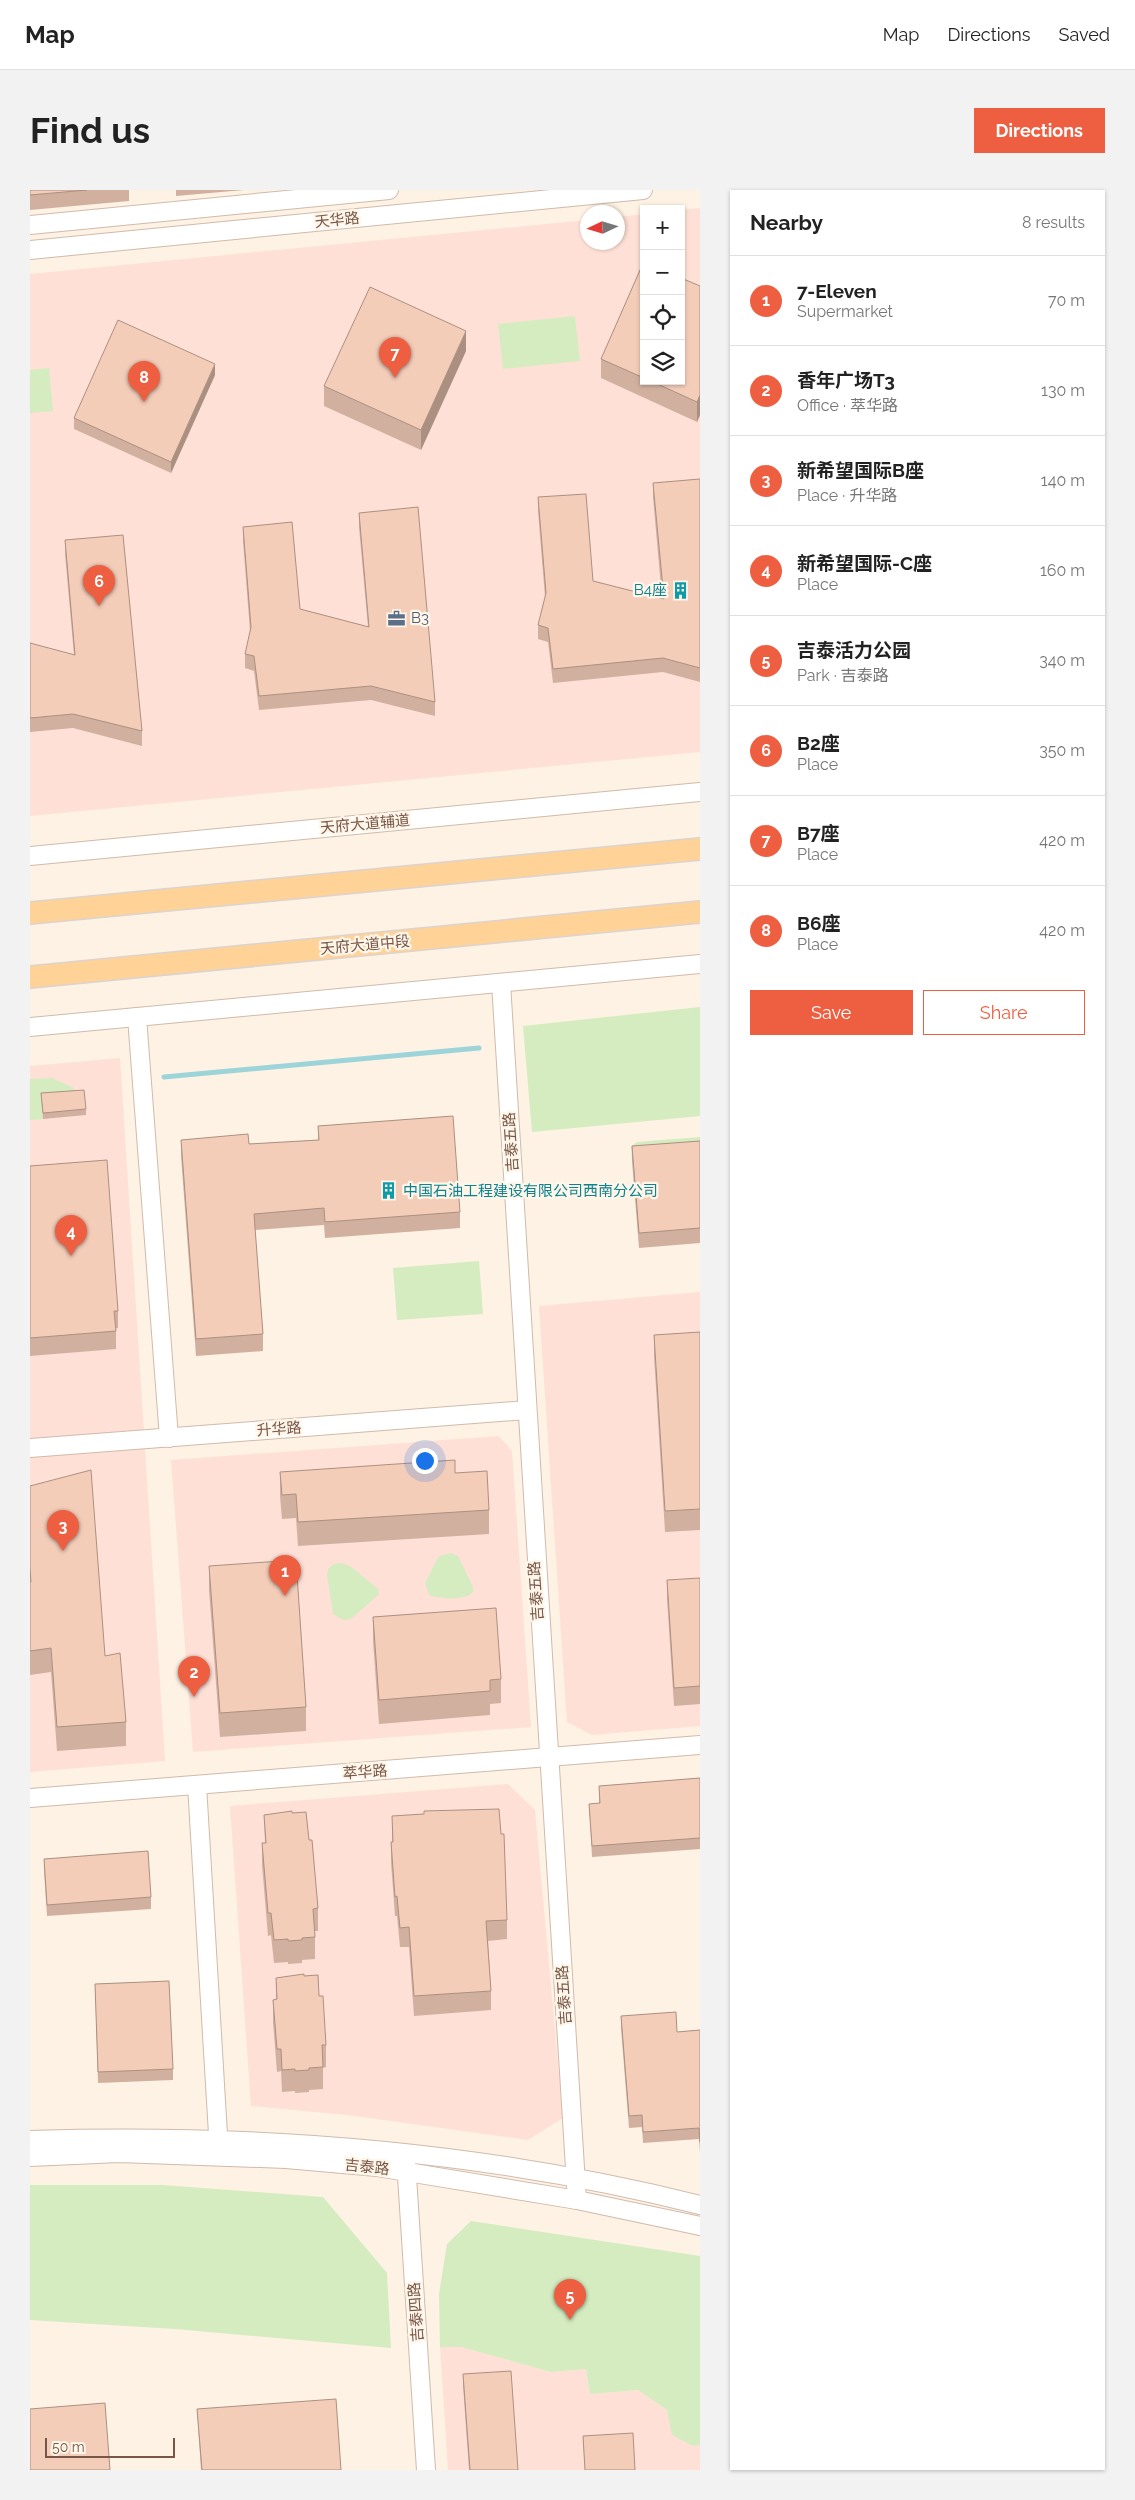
<!DOCTYPE html>
<html lang="en">
<head>
<meta charset="utf-8">
<style>
  body { margin:0; font-family:Raleway,"Noto Sans SC",sans-serif; background:#f2f2f2; color:#222 }
  .controls { position:absolute; right:15px; top:15px; display:grid; overflow:hidden; border-radius:0px; box-shadow:0 1px 4px #0004 }
  .controls button { width:45px; height:45px; display:grid; place-items:center; padding:0; border:0; border-bottom:1px solid #e0e0e0; background:#fff; color:#222; font:25px sans-serif }
  .compass { position:absolute; left:550px; top:15px; width:45px; height:45px; border-radius:50%; background:#fff; box-shadow:0 1px 4px #0004; rotate:266deg }
  .scale { position:absolute; left:15px; bottom:12px; width:130px; box-sizing:border-box; padding-left:5px; border:2px solid #775647; border-top:0; font-size:14px; line-height:18px; white-space:nowrap; color:#775647; -webkit-text-stroke:4px #fff6ea; paint-order:stroke }
  .you { position:absolute; left:394px; top:1270px; width:18px; height:18px; margin:-12px; border:4px solid #fff; border-radius:50%; background:#1a73e8; box-shadow:0 0 0 8px #1a73e833 }
  .badge { display:grid; place-items:center; width:32px; height:32px; border-radius:50%; background:#ee5f41; color:#fff; font-size:16px; font-weight:700 }
  .pin { position:absolute; translate:-50% -41px; filter:drop-shadow(0 1px 2px #0008) }
  .pin::after { content:''; position:absolute; top:26px; width:18px; height:15px; background:inherit; clip-path:polygon(0 0,100% 0,50% 100%) }
  .list { margin:0; padding:0; list-style:none }
  h2 { display:flex; justify-content:space-between; align-items:center; height:65px; margin:0; padding:0 20px; font-size:21px }
  h2 small { font-size:16px; font-weight:400; color:#767676 }
  .list li { display:grid; grid-template-columns:32px 1fr auto; gap:15px; align-items:center; box-sizing:border-box; height:90px; padding:0 20px; border-top:1px solid #e0e0e0 }
  .list b { display:block; font-size:19px; white-space:nowrap }
  .list p { margin:0; font-size:16px; white-space:nowrap; color:#767676 }
  .list em { font-size:16px; font-style:normal; color:#767676 }
  .actions { display:flex; gap:10px; padding:15px 20px }
  .actions a { flex:1; padding:11px 0; border:1px solid #ee5f41; border-radius:0px; text-align:center; font-size:18px; color:#ee5f41 }
  .actions .main { background:#ee5f41; color:#fff }
  .icon { flex:none; width:28px; height:28px; fill:none; stroke:currentColor; stroke-width:2; stroke-linecap:round; stroke-linejoin:round }
  .map { position:relative; flex:none; width:670px; height:2280px; overflow:hidden; border-radius:0px }
  header { display:flex; align-items:center; gap:30px; box-sizing:border-box; height:70px; padding:0 25px; background:#fff; border-bottom:1px solid #e0e0e0 }
  header strong { font-size:24px }
  nav { display:flex; gap:28px; margin-inline-start:auto; font-size:18px }
  .intro { display:flex; align-items:center; justify-content:space-between; box-sizing:border-box; height:120px; padding:0 30px }
  h1 { margin:0; font-size:35px }
  .button { padding:12px 22px; border-radius:0px; background:#ee5f41; color:#fff; font-size:18px; font-weight:700 }
  main { display:flex; gap:30px; padding:0 30px }
  aside { flex:1; background:#fff; border-radius:0px; box-shadow:0 1px 4px #0004 }
  .map>svg:first-child { display:block }
  .commercial { fill:#fee0d6 }
  .green { fill:#d4ecc0 }
  .lines { fill:none; stroke-linecap:round; stroke-linejoin:round }
  .stream { stroke:#9cd4da; stroke-width:5 }
  .minor-casing { stroke:#d1baab; stroke-width:20 }
  .major-casing { stroke:#dcd3cf; stroke-width:24 }
  .minor { stroke:#fff; stroke-width:18 }
  .major { stroke:#ffd398; stroke-width:21 }
  .wall { fill:#d2b09f }
  .shaded-wall { fill:#ab9082 }
  .building { fill:#f4cdb9; stroke:#ab9082 }
  .labels { text-anchor:middle; dominant-baseline:central; stroke-width:4.5; stroke-linejoin:round; paint-order:stroke }
  .street-label { font-size:15px; fill:#775647; stroke:#fff6ea }
  .culture-label { font-size:15px; fill:#0d838f; stroke:#fff6ea; text-anchor:end }
  .service-label { font-size:15px; fill:#4e5e75; stroke:#fff6ea; text-anchor:start }
</style>
</head>
<body>
<header>
<strong>Map</strong>
<nav><a>Map</a><a>Directions</a><a>Saved</a></nav>
</header>
<div class="intro"><h1>Find us</h1><a class="button">Directions</a></div>
<main>
<div class="map">
<svg width="670" height="2280" viewBox="0 0 670 2280">
  <rect width="100%" height="100%" fill="#fdf2e3"/>
  <g class="commercial">
    <polygon points="670,18 670,562 0,626 0,84 557,30 558,52 588,52 588,27 614,24 614,191 651,191 651,20"/>
    <polygon points="90,868 135,1571 0,1582 0,876"/>
    <polygon points="670,1102 670,1536 562,1545 537,1532 509,1116"/>
    <polygon points="469,1246 482,1261 501,1537 163,1562 141,1270"/>
    <polygon points="478,1594 505,1620 533,1928 498,1950 317,1925 221,1916 200,1616"/>
    <polygon points="410,2157 431,2157 521,2182 556,2179 560,2204 608,2200 637,2220 643,2245 663,2256 670,2255 670,2280 418,2280"/>
  </g>
  <g class="green">
    <polygon points="545,126 550,171 473,179 468,134"/>
    <polygon points="19,178 23,221 0,223 0,180"/>
    <polygon points="670,817 670,926 502,942 493,836"/>
    <polygon points="22,888 44,898 45,906 12,909 13,929 0,930 0,889"/>
    <polygon points="670,947 670,966 602,971 601,957 607,952"/>
    <polygon points="449,1071 453,1124 367,1130 363,1078"/>
    <path d="M421 1363 428 1366 443 1397V1402C435 1411 410 1409 399 1405L395 1393 409 1366Z"/>
    <polygon points="311,1373 320,1376 348,1399 349,1404 321,1429 313,1430 303,1424 297,1385 298,1379 304,1374"/>
    <polygon points="0,1995 132,1995 293,2007 357,2083 361,2158 145,2139 0,2130"/>
    <polygon points="441,2031 670,2066 670,2255 663,2256 642,2245 637,2220 608,2200 560,2204 556,2179 521,2182 431,2157 410,2157 409,2104 417,2054"/>
  </g>
  <g class="lines">
    <polyline class="stream" points="134,887 449,858"/>
    <defs>
      <g id="minor">
        <polyline points="0,35 359,0"/>
        <polyline points="0,60 613,0"/>
        <polyline points="0,666 670,602"/>
        <path d="M471 793C496 1198 519 1604 547 2010"/>
        <polyline points="107,827 139,1248"/>
        <polyline points="0,837 670,774"/>
        <polyline points="0,1258 497,1220"/>
        <polyline points="167,1595 189,1961"/>
        <polyline points="0,1608 670,1555"/>
        <path d="M0 1950C224 1943 452 1960 670 2015"/>
        <polyline points="0,1967 89,1963 256,1969 347,1977 547,2010 670,2036"/>
        <polyline points="376,1971 396,2280"/>
      </g>
      <g id="major">
        <polyline points="0,723 670,659"/>
        <polyline points="0,787 670,722"/>
      </g>
    </defs>
    <use href="#minor" class="minor-casing"/>
    <use href="#major" class="major-casing"/>
    <use href="#minor" class="minor"/>
    <use href="#major" class="major"/>
  </g>
  <g class="wall">
    <polygon points="0,0 99,0 99,11 0,20"/>
    <polygon points="146,0 214,0 146,6"/>
    <polygon points="614,71 614,191 651,191 670,96 670,225 667,232 571,188 571,169"/>
    <polygon points="436,161 391,260 294,216 294,196"/>
    <polygon points="185,185 141,283 44,239 44,228"/>
    <polygon points="670,289 670,492 633,482 523,493 518,452 508,449 508,435 515,407 508,321 508,307 563,391 632,409 623,307 623,293"/>
    <polygon points="329,323 405,512 405,526 341,510 229,520 224,481 215,478 215,464 220,441 213,351 213,337 270,419 338,437 329,337"/>
    <polygon points="35,350 112,541 112,556 43,538 0,542 0,453 44,465 35,364"/>
    <polygon points="11,903 56,919 56,925 13,929"/>
    <polygon points="288,936 430,1022 430,1038 295,1048 294,1035 225,1040 233,1144 233,1161 166,1166 151,966 151,950 219,954 288,950"/>
    <polygon points="670,951 670,1053 609,1058 602,971 602,956"/>
    <polygon points="0,976 88,1121 88,1138 86,1138 86,1159 0,1166"/>
    <polygon points="670,1142 670,1340 635,1342 624,1166 624,1145"/>
    <polygon points="250,1282 425,1283 459,1320 459,1344 268,1356 266,1328 252,1329 250,1306"/>
    <polygon points="0,1296 75,1466 96,1532 96,1556 27,1561 21,1482 0,1485"/>
    <polygon points="179,1376 276,1517 276,1541 190,1547 179,1400"/>
    <polygon points="670,1388 670,1514 644,1516 637,1409 637,1390"/>
    <polygon points="343,1427 471,1489 471,1513 460,1514 460,1525 349,1534 343,1451"/>
    <polygon points="670,1588 670,1659 562,1667 559,1614 569,1613 569,1596"/>
    <polygon points="262,1623 279,1650 288,1718 288,1741 285,1741 285,1769 272,1770 272,1773 258,1774 258,1772 244,1773 241,1745 238,1746 232,1675 232,1653 235,1653 234,1625"/>
    <polygon points="362,1626 477,1730 477,1749 458,1751 461,1801 461,1820 384,1826 379,1757 370,1757 367,1726 365,1726 361,1672 361,1652 362,1652"/>
    <polygon points="14,1669 121,1707 121,1719 17,1726 14,1680"/>
    <polygon points="274,1786 289,1806 296,1855 296,1877 293,1878 293,1899 279,1900 279,1902 265,1903 265,1901 252,1902 251,1881 247,1882 243,1832 243,1810 246,1809 246,1788"/>
    <polygon points="65,1794 143,1879 143,1890 68,1893"/>
    <polygon points="591,1826 647,1842 670,1840 670,1963 669,1949 613,1953 612,1937 599,1938 591,1838"/>
    <polygon points="433,2184 488,2280 439,2280 433,2195"/>
    <polygon points="167,2219 311,2280 171,2280"/>
    <polygon points="553,2246 605,2280 555,2280"/>
  </g>
  <g class="shaded-wall">
    <polygon points="436,141 436,161 391,260 391,240"/>
    <polygon points="185,174 185,185 141,283 141,272"/>
    <polygon points="670,205 670,225 667,232 667,212"/>
  </g>
  <g class="building">
    <polygon points="0,0 57,0 0,5"/>
    <polygon points="614,71 614,188 571,169"/>
    <polygon points="651,88 670,96 670,205 667,212 621,191 651,191"/>
    <polygon points="340,97 436,141 391,240 294,196"/>
    <polygon points="88,130 185,174 141,272 44,228"/>
    <polygon points="670,289 670,478 633,468 523,479 518,438 508,435 516,403 508,307 556,304 563,391 634,409 623,293"/>
    <polygon points="388,317 405,512 341,496 229,506 224,466 215,464 221,437 213,337 262,332 270,419 339,437 329,323"/>
    <polygon points="93,345 112,541 43,524 0,528 0,453 45,465 35,350"/>
    <polygon points="54,900 56,919 13,923 11,903"/>
    <polygon points="423,926 430,1022 295,1032 294,1018 224,1024 233,1144 166,1149 151,950 218,944 219,954 289,950 288,936"/>
    <polygon points="670,951 670,1038 609,1043 602,956"/>
    <polygon points="77,970 88,1121 84,1121 86,1141 0,1148 0,976"/>
    <polygon points="670,1142 670,1319 635,1321 624,1145"/>
    <polygon points="425,1270 425,1283 457,1281 459,1320 268,1332 266,1304 252,1305 250,1282"/>
    <polygon points="61,1280 75,1466 90,1463 96,1532 27,1537 21,1458 0,1461 0,1392 1,1392 0,1377 0,1296"/>
    <polygon points="266,1370 276,1517 190,1523 179,1376"/>
    <polygon points="670,1388 670,1496 644,1498 637,1390"/>
    <polygon points="466,1418 471,1489 460,1490 460,1501 349,1510 343,1427"/>
    <polygon points="670,1588 670,1648 562,1656 559,1614 570,1613 569,1596"/>
    <polygon points="469,1619 471,1644 474,1644 477,1730 456,1731 461,1801 384,1806 379,1737 370,1738 367,1706 365,1707 361,1652 363,1652 362,1626 394,1624 394,1621"/>
    <polygon points="262,1621 262,1623 276,1622 279,1650 282,1650 288,1718 283,1719 285,1747 272,1748 272,1750 258,1751 258,1749 244,1750 241,1723 238,1723 232,1653 236,1653 234,1625"/>
    <polygon points="118,1661 121,1707 17,1715 14,1669"/>
    <polygon points="274,1784 274,1786 288,1785 289,1806 293,1806 296,1855 292,1855 293,1877 279,1878 279,1880 265,1881 265,1879 252,1880 251,1859 247,1859 243,1810 247,1809 246,1788"/>
    <polygon points="139,1791 143,1879 68,1882 65,1794"/>
    <polygon points="646,1822 647,1842 670,1840 670,1952 669,1938 613,1942 612,1925 599,1926 591,1826"/>
    <polygon points="481,2181 488,2280 440,2280 433,2184"/>
    <polygon points="306,2209 311,2280 172,2280 167,2219"/>
    <polygon points="75,2213 80,2280 0,2280 0,2219"/>
    <polygon points="603,2243 605,2280 555,2280 553,2246"/>
  </g>
  <defs>
    <symbol id="building-bare" viewBox="-9 -9 18 18"><path d="M-4-6H4V6H1V3H-1V6H-4ZM-2.5-4.3h1.7v1.8h-1.7ZM.8-4.3h1.7v1.8H.8ZM-2.5-1h1.7V.8h-1.7ZM.8-1h1.7V.8H.8Z" fill="#0f9aa8" stroke="#fff6ea" stroke-width="2.5" paint-order="stroke"/></symbol>
    <symbol id="office-bare" viewBox="-9 -9 18 18"><path d="M-6-3h4V-5.5h4V-3h4V5H-6ZM-1-4.5V-3h2v-1.5ZM-6 0V1H6V0Z" fill="#5c6f8a" stroke="#fff6ea" stroke-width="2.5" paint-order="stroke"/></symbol>
  </defs>
  <g fill-rule="evenodd">
    <use href="#building-bare" x="638" y="388" width="25" height="25"/>
    <use href="#office-bare" x="354" y="416" width="25" height="25"/>
    <use href="#building-bare" x="346" y="988" width="25" height="25"/>
  </g>
  <g class="labels">
    <g class="street-label">
      <text transform="translate(307 30) rotate(-6)">天华路</text>
      <text transform="translate(335 634) rotate(-5)">天府大道辅道</text>
      <text transform="translate(335 755) rotate(-5)">天府大道中段</text>
      <text transform="translate(481 952) rotate(-94)">吉泰五路</text>
      <text transform="translate(249 1239) rotate(-4)">升华路</text>
      <text transform="translate(506 1401) rotate(-94)">吉泰五路</text>
      <text transform="translate(335 1582) rotate(-4)">萃华路</text>
      <text transform="translate(534 1805) rotate(-94)">吉泰五路</text>
      <text transform="translate(337 1977) rotate(6)">吉泰路</text>
      <text transform="translate(386 2122) rotate(-94)">吉泰四路</text>
    </g>
    <g class="culture-label">
      <text x="637" y="400">B4座</text>
      <text x="373" y="1001" text-anchor="start">中国石油工程建设有限公司西南分公司</text>
    </g>
    <g class="service-label">
      <text x="381" y="428">B3</text>
    </g>
  </g>
</svg>
<div class="controls">
<button>+</button>
<button>−</button>
<button><svg class="icon" aria-label="locate" viewBox="0 0 24 24"><circle cx="12" cy="12" r="6"/><path d="M12 2v4M12 18v4M2 12h4M18 12h4"/></svg></button>
<button><svg class="icon" aria-label="layers" viewBox="0 0 24 24"><path d="M12 4l9 5-9 5-9-5zM3 14l9 5 9-5"/></svg></button>
</div>
<svg class="compass" viewBox="-18 -18 36 36"><path d="M0-13l5 13h-10z" fill="#e53935"/><path d="M0 13l5-13h-10z" fill="#767676"/></svg>
<div class="scale">50 m</div>
<div class="you"></div>
<div class="pin badge" style="left:255px;top:1406px">1</div>
<div class="pin badge" style="left:164px;top:1507px">2</div>
<div class="pin badge" style="left:33px;top:1361px">3</div>
<div class="pin badge" style="left:41px;top:1066px">4</div>
<div class="pin badge" style="left:540px;top:2130px">5</div>
<div class="pin badge" style="left:69px;top:416px">6</div>
<div class="pin badge" style="left:365px;top:188px">7</div>
<div class="pin badge" style="left:114px;top:212px">8</div>
</div>
<aside>
<h2>Nearby<small>8 results</small></h2>
<ul class="list">
<li><span class="badge">1</span><div><b>7-Eleven</b><p>Supermarket</p></div><em>70 m</em></li>
<li><span class="badge">2</span><div><b>香年广场T3</b><p>Office · 萃华路</p></div><em>130 m</em></li>
<li><span class="badge">3</span><div><b>新希望国际B座</b><p>Place · 升华路</p></div><em>140 m</em></li>
<li><span class="badge">4</span><div><b>新希望国际-C座</b><p>Place</p></div><em>160 m</em></li>
<li><span class="badge">5</span><div><b>吉泰活力公园</b><p>Park · 吉泰路</p></div><em>340 m</em></li>
<li><span class="badge">6</span><div><b>B2座</b><p>Place</p></div><em>350 m</em></li>
<li><span class="badge">7</span><div><b>B7座</b><p>Place</p></div><em>420 m</em></li>
<li><span class="badge">8</span><div><b>B6座</b><p>Place</p></div><em>420 m</em></li>
</ul>
<div class="actions"><a class="main">Save</a><a>Share</a></div>
</aside>
</main>
</body>
</html>
